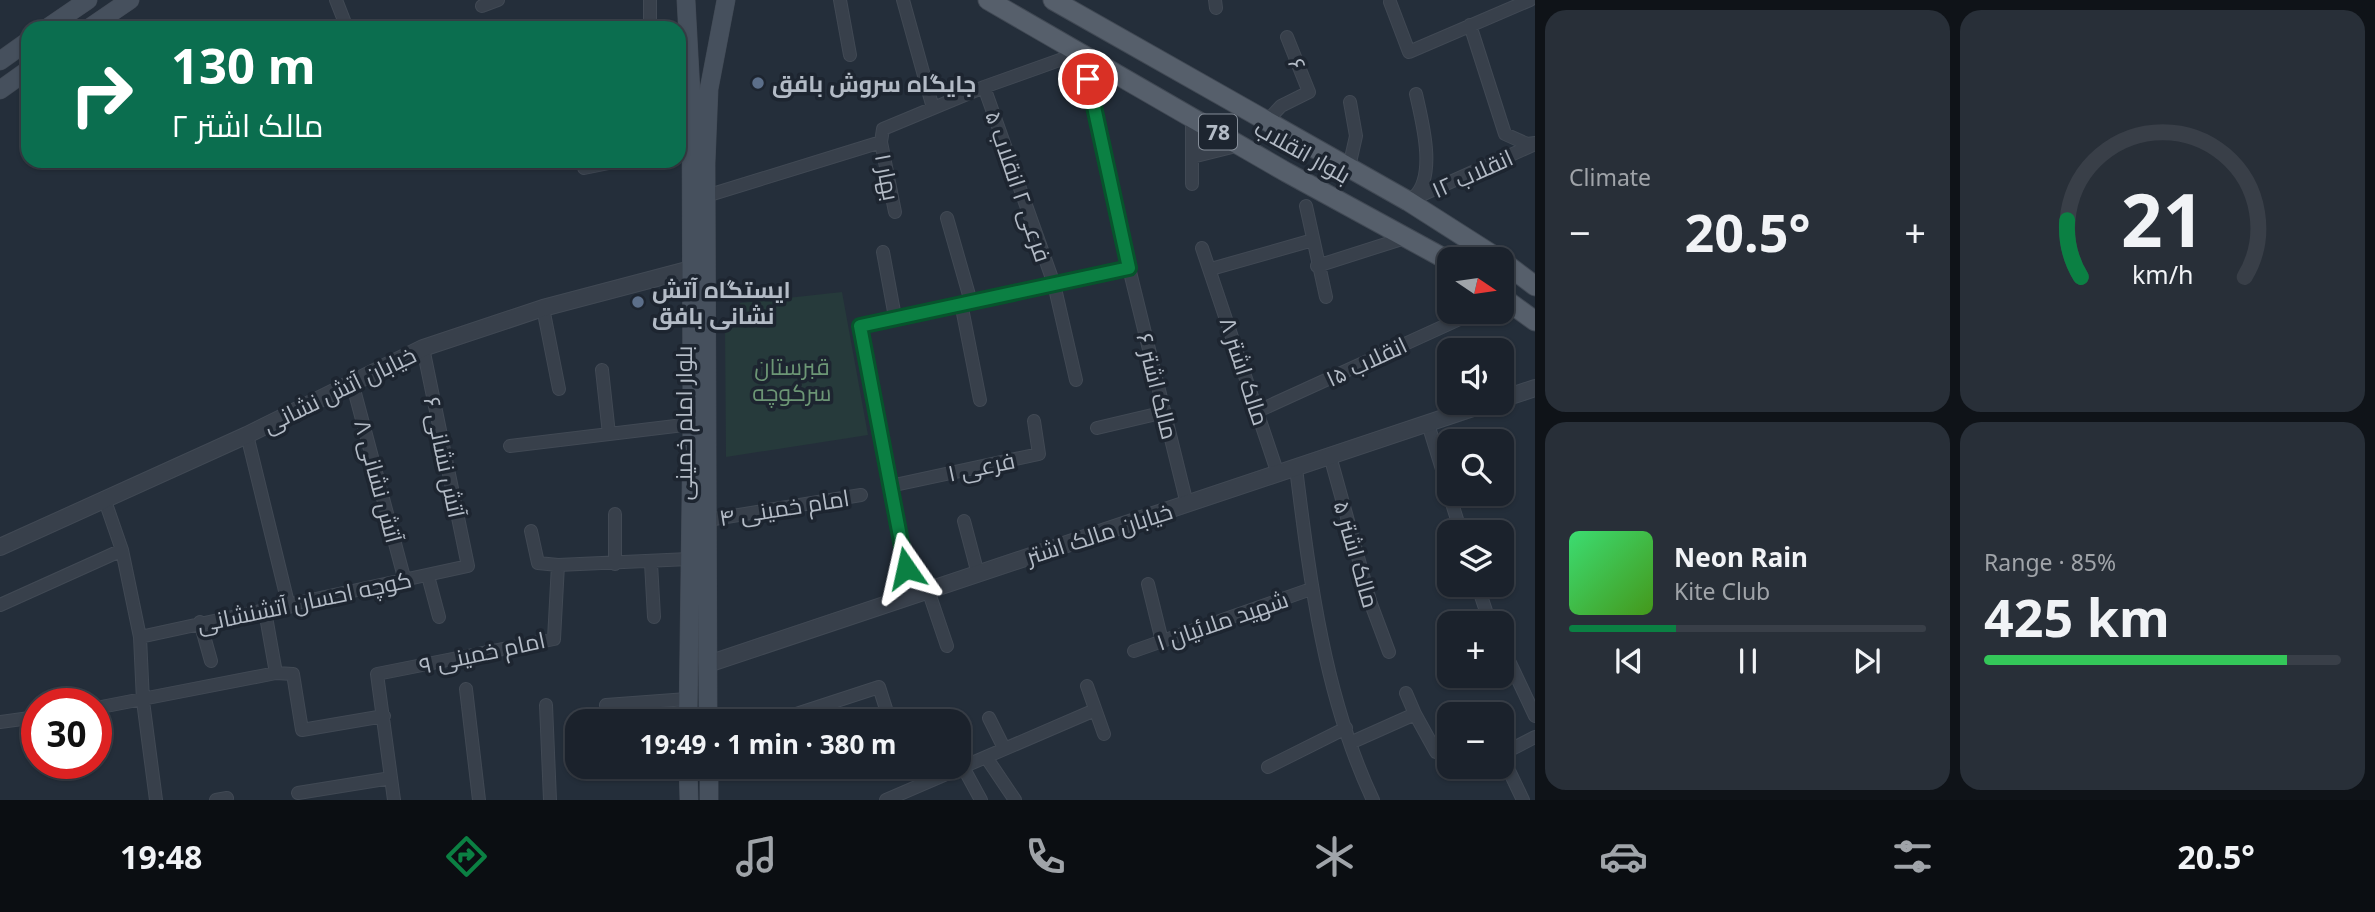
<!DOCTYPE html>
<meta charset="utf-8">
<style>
body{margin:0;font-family:"Noto Sans",Cairo,sans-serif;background:#282f38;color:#f1f3f6;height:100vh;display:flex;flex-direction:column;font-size:26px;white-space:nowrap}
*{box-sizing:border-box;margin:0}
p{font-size:23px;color:#a0a4a9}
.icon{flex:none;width:38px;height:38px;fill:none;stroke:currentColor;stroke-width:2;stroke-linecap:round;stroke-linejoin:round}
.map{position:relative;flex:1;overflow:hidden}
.drawer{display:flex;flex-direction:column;gap:10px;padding:10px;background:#0f1318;width:840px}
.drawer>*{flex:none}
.banner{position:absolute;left:21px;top:21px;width:665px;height:147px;border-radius:21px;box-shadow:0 2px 5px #0004,0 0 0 2px #393f48;background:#0b6e4f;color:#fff;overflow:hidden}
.needle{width:46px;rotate:103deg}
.fabs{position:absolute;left:1437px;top:247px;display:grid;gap:14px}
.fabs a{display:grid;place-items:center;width:77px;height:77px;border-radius:14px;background:#1b222c;box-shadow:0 2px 5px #0004,0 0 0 2px #393f48;font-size:35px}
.speed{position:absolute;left:21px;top:688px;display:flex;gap:14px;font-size:35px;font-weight:700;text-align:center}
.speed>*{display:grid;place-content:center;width:91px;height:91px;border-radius:50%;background:#1b222c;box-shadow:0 2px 5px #0004,0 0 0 2px #393f48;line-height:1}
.speed .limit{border:10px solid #d22;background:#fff;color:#111}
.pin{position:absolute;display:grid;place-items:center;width:60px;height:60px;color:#fff;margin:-30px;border:4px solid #fff;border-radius:50%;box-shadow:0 2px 7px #0007}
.me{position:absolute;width:77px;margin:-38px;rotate:349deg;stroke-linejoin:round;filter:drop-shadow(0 0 5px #0008)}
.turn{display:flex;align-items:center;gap:24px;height:147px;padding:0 35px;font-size:32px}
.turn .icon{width:91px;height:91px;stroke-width:2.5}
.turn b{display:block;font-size:49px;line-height:60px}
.big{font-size:52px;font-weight:700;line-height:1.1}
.drawer .card{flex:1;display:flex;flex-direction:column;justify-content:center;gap:10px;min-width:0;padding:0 24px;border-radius:21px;background:#282f38}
.drawer .dial{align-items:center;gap:0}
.dial svg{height:182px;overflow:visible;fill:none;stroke:#393f48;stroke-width:7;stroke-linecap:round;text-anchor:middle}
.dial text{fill:#f1f3f6;stroke:none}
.song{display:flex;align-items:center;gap:21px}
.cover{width:84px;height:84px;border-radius:10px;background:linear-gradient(135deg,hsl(140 70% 55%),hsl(100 70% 35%))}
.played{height:7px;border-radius:4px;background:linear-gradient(90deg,#0b8043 30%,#393f48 30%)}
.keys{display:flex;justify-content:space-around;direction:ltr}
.heat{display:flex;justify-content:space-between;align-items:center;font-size:38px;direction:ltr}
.charge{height:10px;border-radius:5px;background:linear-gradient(90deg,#34c759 85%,#393f48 0)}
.drawer .tiles{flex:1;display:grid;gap:10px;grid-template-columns:repeat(2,1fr)}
.trip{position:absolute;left:565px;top:709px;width:406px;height:70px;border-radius:21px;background:#1b222c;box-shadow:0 2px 5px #0004,0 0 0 2px #393f48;font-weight:700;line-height:70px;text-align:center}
.menu{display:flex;height:112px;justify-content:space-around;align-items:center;background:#0b0e12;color:#a0a4a9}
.menu .icon{width:49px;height:49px}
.menu .current{color:#0b8043}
.menu b{font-size:32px;color:#f1f3f6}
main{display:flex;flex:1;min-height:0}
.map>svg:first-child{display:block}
.green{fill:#263a3b}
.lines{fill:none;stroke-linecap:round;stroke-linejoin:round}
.minor-casing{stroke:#414954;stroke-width:14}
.tertiary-casing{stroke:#414954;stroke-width:18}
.secondary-casing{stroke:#414954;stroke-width:19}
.primary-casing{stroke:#414954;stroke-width:21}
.minor{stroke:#38404b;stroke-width:12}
.tertiary{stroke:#38404b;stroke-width:16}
.secondary{stroke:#46505d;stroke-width:18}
.primary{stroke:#565f6b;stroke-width:19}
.route-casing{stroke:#07532c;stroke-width:18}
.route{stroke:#0b8043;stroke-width:12}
.service-dot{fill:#5c6f8a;stroke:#1d2530;stroke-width:2.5}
.labels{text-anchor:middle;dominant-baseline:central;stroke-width:7;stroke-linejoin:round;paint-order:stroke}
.shield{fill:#1d2530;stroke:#868e99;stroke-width:2}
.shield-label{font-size:21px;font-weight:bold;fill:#b3bbc6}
.street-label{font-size:23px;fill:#b3bbc6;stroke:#1d2530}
.poi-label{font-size:23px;font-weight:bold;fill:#b3bbc6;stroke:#1d2530;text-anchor:start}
.park-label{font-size:23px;fill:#6c9675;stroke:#1d2530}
</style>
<main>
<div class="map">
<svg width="1535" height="800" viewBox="0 0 1535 800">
<rect width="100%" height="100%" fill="#242e3a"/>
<path class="green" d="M842,292L868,435L726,457L725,326L741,323L740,303Z"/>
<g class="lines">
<defs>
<path id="minor" d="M336,0L347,28
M650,0V28
M840,0L850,55
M903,0L933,108
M1215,0L1216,8
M1390,2L1409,52L1530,0
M482,6L498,0
M1470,25L1505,134L1527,144L1535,143
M984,87L1054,284L1076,380
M1267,121L1281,106L1309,92L1287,37
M881,142L895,212
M1192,157L1240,145
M1349,167L1356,136L1350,102
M584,168L619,161
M1192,184V117
M706,196L881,142L883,129L984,87L1082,52L1129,268L1187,504
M1414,197C1437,176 1422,121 1416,94
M1408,201L1533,145
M1306,206L1326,297
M947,218L971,302
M1202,248L1278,474
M883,252L895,317
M1317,266L1408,237
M1211,269L1313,240
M961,303L980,400
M543,308L559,389
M602,370L609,434
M352,382L405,581
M1258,411L1475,312
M1428,424L1449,492
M1097,428L1165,412
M247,435L289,607
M510,446L692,424
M1330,456L1371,604L1389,652
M1296,468C1310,580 1324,696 1373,800
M890,486L1039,454L1034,421
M1449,494L1461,532
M104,498L122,550L140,637L143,701L156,800
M615,514V564
M708,520L861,495
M964,521L978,574
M531,531L538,563L558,565
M651,563L654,617
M428,576L439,617
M1148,584L1162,641
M1477,584L1490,623
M928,590L947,646
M912,596L860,326L1129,268
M0,605L122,550
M265,611L276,673
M200,622L211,661
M140,637L468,566L423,348
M1502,646L1535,716
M1134,651L1311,589
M1087,686L1104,734
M466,689L479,800
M546,705L550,800
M96,708L276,673L293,674L302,730L384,716
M1415,714L1436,752
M989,718L1004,748
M608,721L606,705L687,699
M775,721L879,687L887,712
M0,722L37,717
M1350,743L1415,714L1406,693
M1502,754L1535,737
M1502,756L1523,800
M986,757L1015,800
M963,767L981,800
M1268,767L1346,728
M641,770L661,766
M298,793L391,778
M216,800L227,798
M394,800L377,674L554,639L558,565L689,559
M886,800L1095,710"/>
<path id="tertiary" d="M1502,399L1535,388
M0,547L247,435L423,348L543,308L691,269
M708,664L1491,402"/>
<path id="secondary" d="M686,0L691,92L692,424L688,721
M47,28L88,0
M89,28L130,0
M0,61L28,41
M0,90L28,70
M708,721L706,163L709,89L726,0
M688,766L689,800
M709,766V800"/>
<path id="primary" d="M988,0L1286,172L1449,261
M1053,0L1408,201L1499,259
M1502,261L1535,286
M1502,297L1535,321"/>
</defs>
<use href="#minor" class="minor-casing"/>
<use href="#tertiary" class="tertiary-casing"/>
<use href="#secondary" class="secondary-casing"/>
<use href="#primary" class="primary-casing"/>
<use href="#minor" class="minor"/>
<use href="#tertiary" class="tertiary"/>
<use href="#secondary" class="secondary"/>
<use href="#primary" class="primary"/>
</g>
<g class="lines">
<defs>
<path id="route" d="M906,568L860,326L1129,268L1088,79"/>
</defs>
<use href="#route" class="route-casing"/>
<use href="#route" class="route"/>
</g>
<g class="service-dot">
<circle cx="758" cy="83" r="7"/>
<circle cx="638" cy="302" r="7"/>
</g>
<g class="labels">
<rect class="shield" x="1199" y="114.5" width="38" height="35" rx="5"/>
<g class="shield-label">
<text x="1218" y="132">78</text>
</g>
<g class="street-label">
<text transform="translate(1298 64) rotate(68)">۶</text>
<text transform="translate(1303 151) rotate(29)">بلوار انقلاب</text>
<text transform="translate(1472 173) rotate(-24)">انقلاب ۱۲</text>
<text transform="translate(888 177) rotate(79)">بهار ۱</text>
<text transform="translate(1019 186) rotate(71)">فرعی ۲ انقلاب ۵</text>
<text transform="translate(1366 361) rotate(-25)">انقلاب ۱۵</text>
<text transform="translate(1245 371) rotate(72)">مالک اشتر ۸</text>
<text transform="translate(1158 386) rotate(76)">مالک اشتر ۶</text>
<text transform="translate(339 389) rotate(-26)">خیابان آتش نشانی</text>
<text transform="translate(683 423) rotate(-90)">بلوار امام خمینی</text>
<text transform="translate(445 457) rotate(78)">آتش نشانی ۶</text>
<text transform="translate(981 466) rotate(-12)">فرعی ۱</text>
<text transform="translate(379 481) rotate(75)">آتش نشانی ۸</text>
<text transform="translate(784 507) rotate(-9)">امام خمینی ۴</text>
<text transform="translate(1099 533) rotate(-18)">خیابان مالک اشتر</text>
<text transform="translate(1357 554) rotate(74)">مالک اشتر ۵</text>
<text transform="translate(304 601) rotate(-12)">کوچه احسان آتشنشانی</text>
<text transform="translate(1222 620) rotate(-19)">شهید ملائیان ۱</text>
<text transform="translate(482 652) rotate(-12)">امام خمینی ۹</text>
</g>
<g class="poi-label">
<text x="772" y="83">جایگاه سروش بافق</text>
<text x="652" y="289">ایستگاه آتش<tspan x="652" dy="26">نشانی بافق</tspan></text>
</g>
<g class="park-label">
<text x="792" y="366">قبرستان<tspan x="792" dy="26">سرکوچه</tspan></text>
</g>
</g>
</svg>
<div class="fabs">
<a><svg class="needle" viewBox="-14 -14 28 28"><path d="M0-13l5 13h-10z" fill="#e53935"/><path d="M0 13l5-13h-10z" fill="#a0a4a9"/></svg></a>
<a><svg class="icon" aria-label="sound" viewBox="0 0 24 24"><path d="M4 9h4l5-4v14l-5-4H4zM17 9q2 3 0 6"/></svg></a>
<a><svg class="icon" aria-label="search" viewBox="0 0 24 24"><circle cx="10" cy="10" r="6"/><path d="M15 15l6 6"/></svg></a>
<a><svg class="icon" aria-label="layers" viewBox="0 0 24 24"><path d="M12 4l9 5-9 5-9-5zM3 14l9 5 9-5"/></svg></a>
<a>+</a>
<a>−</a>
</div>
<div class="speed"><div class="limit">30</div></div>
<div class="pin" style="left:1088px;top:79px;background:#d93025"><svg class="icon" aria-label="arrive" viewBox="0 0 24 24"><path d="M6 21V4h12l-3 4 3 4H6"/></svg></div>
<svg class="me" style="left:906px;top:568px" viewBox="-20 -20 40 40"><path d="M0-17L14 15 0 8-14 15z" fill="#0b8043" stroke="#fff" stroke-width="4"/></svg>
<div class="trip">19:49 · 1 min · 380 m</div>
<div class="banner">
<div class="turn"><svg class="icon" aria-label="right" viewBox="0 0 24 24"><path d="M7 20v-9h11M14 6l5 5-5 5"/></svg><div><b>130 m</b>مالک اشتر ۲</div></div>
</div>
</div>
<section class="drawer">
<div class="tiles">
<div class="card"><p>Climate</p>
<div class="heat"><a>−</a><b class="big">20.5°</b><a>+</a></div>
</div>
<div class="card dial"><svg viewBox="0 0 100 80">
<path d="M14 69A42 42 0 1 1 86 69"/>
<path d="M14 69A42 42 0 0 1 8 44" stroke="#0b8043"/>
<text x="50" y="56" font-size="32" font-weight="700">21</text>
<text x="50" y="72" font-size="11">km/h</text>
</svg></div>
<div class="card">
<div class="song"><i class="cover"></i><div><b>Neon Rain</b><p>Kite Club</p></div></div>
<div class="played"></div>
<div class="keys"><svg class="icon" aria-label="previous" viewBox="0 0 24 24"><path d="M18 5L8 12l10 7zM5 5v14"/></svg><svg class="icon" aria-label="pause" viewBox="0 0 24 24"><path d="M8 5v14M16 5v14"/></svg><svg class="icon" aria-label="next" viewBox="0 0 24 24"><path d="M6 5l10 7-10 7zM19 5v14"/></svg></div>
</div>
<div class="card"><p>Range · 85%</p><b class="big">425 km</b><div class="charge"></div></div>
</div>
</section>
</main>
<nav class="menu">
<b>19:48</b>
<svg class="icon current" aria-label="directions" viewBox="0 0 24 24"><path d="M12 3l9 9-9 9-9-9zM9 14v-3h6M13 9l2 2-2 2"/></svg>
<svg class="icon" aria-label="music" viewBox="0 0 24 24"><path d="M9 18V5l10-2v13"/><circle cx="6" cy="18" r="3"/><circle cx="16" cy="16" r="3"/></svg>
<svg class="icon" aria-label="phone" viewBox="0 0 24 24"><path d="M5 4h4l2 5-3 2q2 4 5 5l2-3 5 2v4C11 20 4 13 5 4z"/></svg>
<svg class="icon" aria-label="climate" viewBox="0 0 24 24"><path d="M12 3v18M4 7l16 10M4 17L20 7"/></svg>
<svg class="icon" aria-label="car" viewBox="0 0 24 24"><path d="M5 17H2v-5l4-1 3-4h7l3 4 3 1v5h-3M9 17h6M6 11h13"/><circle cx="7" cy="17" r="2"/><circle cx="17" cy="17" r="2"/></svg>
<svg class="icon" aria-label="filters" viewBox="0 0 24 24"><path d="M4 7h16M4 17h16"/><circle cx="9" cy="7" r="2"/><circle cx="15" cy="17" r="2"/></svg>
<b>20.5°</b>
</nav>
